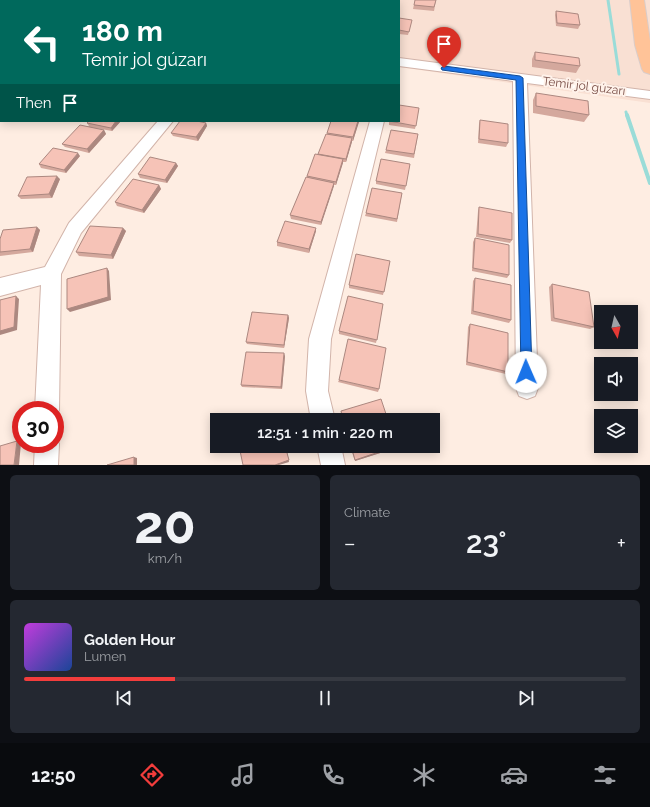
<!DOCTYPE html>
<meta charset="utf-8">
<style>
body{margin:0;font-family:Raleway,sans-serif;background:#242831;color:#f1f3f6;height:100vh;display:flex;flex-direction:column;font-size:15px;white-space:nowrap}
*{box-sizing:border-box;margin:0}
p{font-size:13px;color:#9ea1a6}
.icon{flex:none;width:22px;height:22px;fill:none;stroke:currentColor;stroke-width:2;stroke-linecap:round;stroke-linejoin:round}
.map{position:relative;height:465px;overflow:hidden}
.sheet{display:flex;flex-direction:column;gap:10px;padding:10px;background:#0d0f14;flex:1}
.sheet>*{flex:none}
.guide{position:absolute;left:0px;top:0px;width:400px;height:122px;box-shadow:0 2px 10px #0003;background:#00695c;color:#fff;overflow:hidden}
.needle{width:26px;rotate:172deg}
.controls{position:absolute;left:594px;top:305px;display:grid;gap:8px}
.controls a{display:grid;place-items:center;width:44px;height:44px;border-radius:0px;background:#171b24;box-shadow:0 2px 10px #0003;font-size:20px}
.speed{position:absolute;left:12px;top:401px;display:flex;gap:8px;font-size:20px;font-weight:700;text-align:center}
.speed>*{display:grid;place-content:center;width:52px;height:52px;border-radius:50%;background:#171b24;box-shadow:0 2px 10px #0003;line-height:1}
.speed .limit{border:6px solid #d22;background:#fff;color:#111}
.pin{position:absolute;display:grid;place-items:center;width:34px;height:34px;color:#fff;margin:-41px -17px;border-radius:50% 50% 50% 0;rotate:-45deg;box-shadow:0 0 4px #0007}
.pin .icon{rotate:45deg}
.me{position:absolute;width:44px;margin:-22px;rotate:359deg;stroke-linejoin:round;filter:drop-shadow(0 0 3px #0008)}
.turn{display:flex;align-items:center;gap:14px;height:84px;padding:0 16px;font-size:18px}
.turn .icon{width:52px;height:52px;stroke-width:2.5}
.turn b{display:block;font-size:28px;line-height:34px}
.then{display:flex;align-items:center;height:38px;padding:0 16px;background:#0003;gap:8px;font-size:15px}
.big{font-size:30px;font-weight:600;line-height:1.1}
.sheet .widget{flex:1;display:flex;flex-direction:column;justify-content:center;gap:6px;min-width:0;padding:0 14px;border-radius:6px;background:#242831}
.sheet .dial{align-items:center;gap:0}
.dial b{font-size:52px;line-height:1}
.song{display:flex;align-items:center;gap:12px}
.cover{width:48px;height:48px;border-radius:6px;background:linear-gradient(135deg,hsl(290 70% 55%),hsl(220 70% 35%))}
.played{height:4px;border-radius:2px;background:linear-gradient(90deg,#f33d3c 25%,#363941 25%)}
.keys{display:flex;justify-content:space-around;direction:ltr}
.heat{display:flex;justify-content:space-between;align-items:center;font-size:22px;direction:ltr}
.sheet .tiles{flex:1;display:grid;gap:10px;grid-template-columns:1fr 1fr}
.widget:last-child{grid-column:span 2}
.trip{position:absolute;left:210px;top:413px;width:230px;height:40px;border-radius:0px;background:#171b24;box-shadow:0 2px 10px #0003;font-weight:600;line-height:40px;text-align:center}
.tabs{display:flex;height:64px;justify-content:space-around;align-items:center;background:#090b0e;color:#9ea1a6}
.tabs .icon{width:28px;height:28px}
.tabs .current{color:#f33d3c}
.tabs b{font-size:18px;color:#f1f3f6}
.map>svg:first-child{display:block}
.residential{fill:#f9e0d3}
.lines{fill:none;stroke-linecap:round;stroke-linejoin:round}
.stream-far1{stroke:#9adcd8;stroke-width:3}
.stream{stroke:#9adcd8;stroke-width:4}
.minor-casing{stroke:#d2b4aa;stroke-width:2}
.major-casing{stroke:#d9cdcb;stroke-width:2}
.minor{fill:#fff;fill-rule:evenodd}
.major{fill:#ffc398;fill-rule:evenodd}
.wall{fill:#d4a89d}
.shaded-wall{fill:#ac8880}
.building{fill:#f6c3b7;stroke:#ac8880}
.route{fill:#1a73e8;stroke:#114b97}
.labels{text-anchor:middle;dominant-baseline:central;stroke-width:4;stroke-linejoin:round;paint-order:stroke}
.far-street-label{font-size:12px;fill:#784d46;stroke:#fff2ea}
</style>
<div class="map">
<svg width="650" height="465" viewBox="0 0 650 465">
<rect width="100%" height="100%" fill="#feede2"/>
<path class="residential" d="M0,0H650V103L399,67V1H1V10Z"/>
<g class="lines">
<path class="stream-far1" d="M608,0L619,74
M626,112L627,116"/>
<path class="stream" d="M627,115L650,183"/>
<defs>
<path id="minor" d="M0,1H1V8H0Z
M399,58L650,91V99L527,83L538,388L535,396L527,399L519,396L516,388L513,81L399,66Z
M158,121H173L81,233L61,274L59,410L55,418V410H35L41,285L0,296V278L45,267L69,223Z
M370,121H384L331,339L328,391L335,420H311L306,391L309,339Z
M55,435L59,444L58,465H34L35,444H55Z
M317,446H341L345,465H321Z"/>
<path id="major" d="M630,0H644L650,41V74L644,72L642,69L635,45Z"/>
</defs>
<use href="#minor" class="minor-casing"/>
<use href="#major" class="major-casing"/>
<use href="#minor" class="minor"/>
<use href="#major" class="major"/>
</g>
<path class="wall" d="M149,0H196L195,1H149Z
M345,0H364L363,1H353Z
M415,0H436L434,11L413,9Z
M556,11L580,25L578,29L556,26L555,15Z
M399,18L411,23L408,35L399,34Z
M535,52L580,66L576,73L532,67V59Z
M536,93L589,115L584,122L533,113V100Z
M419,108L415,129L389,125V121Z
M480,120L508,143L506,147L478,143L479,124Z
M89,121H121L112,131L95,128L104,130L106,134L89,153L65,147L62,144L89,126L87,123Z
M331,121H359L353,141H352L346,162H343L336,185H334L321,225L291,219L290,215L307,176L318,155L327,134Z
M206,123L207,126L198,141L173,136L171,133Z
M418,134L414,158L385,153L386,150Z
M80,156L66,173L41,168L39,164Z
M176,163L178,166L167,183L140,178L138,174Z
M410,164L405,190L376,184V181Z
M60,179L52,198L21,199L18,196Z
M159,185L161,189L144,213L117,206L115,202Z
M402,193L397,222L365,216L366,213Z
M479,207L512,240L510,243L476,237L478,211Z
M37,227L40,230L33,252L0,256V239Z
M123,228L126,231L113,259L79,256L76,252Z
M316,228V231L309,253L277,246V242Z
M475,238L509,275L507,278L472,271L473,242Z
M390,261L383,295L349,288V285Z
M475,278L511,320L509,323L471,314L473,281Z
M552,284L594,327L590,329L551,321L549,287Z
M383,304L376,343L339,334V331Z
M288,315L289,318L284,348L247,344L246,342Z
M470,324L508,372L506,374L466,365L468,327Z
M285,356L282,389L242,387L241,385Z
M339,380L379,389L378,392L338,382Z
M350,446H397L396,448L355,461Z"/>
<path class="shaded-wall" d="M116,121H121L112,131L111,128Z
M358,121H359V122L353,141V137Z
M206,123L207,126L198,141L196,137Z
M104,130L106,134L89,153L87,149Z
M352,138V142L346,162V159Z
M78,153L80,156L66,173L64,170Z
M343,159V163L336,185V182Z
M176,163L178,166L167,183L165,180Z
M57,176L60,179L52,198L49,194Z
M334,183V186L321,225V222Z
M159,185L161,189L144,213L142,210Z
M37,227L40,230L33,252L30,249Z
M123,228L126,231L113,259L111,255Z
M316,228V231L309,253V249Z
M107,268L109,271L111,300L70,312L67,309Z
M16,296L19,299L17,330L0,335V331Z
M288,315L289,318L284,348V345Z
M284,353L285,356L282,389L281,387Z
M17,441L21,443L19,465H14Z
M286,446L289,462L279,465H275Z
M397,446L396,448L355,461V460Z
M134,457L137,458V465H134Z"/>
<path class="building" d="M158,0H168L167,1Z
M172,0H192L191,1H171Z
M415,0H436L434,7L414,5Z
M556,11L578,14L580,25L557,23Z
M399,18L412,20L409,32L399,30Z
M535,52L579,58L580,66L535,60Z
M536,93L588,101L589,115L536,106Z
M399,105L419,108L416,126L389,121H399Z
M480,120L508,124V143L479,139Z
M89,121H116L111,128L87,123Z
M180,121H197L206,123L196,137L171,133Z
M331,121H358L353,137L327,133Z
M80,125L104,130L87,149L62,144Z
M391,130L418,134L414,154L386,150Z
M326,134L352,138L346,159L318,154Z
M53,148L78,153L64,170L39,164Z
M315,154L343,159L336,182L307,176Z
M150,157L176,163L165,180L138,174Z
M381,159L410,164L406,186L376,181Z
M57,176L49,194L18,196L27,177Z
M306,177L334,183L321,222L290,215Z
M133,179L159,185L142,210L115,202Z
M372,188L402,193L397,219L366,213Z
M479,207L512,213V240L478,234Z
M285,221L316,228L309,249L277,242Z
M90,226L123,228L111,255L76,252Z
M37,227L30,249L0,252V239L3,230Z
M475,238L509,245V275L473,268Z
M356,254L390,261L384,292L349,285Z
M107,268L108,297L67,309V279Z
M475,278L511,285V320L473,311Z
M552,284L589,292L594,327L554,318Z
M16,296L14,327L0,331V300Z
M348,296L383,304L377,340L339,331Z
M252,312L288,315L284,345L246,342Z
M470,324L508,333V372L467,362Z
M348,339L386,348L379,389L339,380Z
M246,352L284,353L281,387L241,385Z
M381,399L388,420H343L341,411Z
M17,441L14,465H0V446Z
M239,446H285L289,460L275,465H243Z
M351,446H397L355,460Z
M134,457V465H107Z"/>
<path class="route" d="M444,66L520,76L523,78L532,372L530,376L526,378L522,376L521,372L516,80L442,70L441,68Z"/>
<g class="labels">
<g class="far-street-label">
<text transform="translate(584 86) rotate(7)">Temir jol gúzarı</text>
</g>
</g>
</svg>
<div class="controls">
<a><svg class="needle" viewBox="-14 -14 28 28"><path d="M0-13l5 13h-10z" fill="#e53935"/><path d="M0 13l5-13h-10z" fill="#9ea1a6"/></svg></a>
<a><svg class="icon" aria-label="sound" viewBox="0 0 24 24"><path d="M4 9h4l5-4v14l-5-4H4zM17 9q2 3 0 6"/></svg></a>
<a><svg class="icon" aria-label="layers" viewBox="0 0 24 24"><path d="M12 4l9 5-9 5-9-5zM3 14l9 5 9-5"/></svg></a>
</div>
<div class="speed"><div class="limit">30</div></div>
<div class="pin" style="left:444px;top:68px;background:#d93025"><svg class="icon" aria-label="arrive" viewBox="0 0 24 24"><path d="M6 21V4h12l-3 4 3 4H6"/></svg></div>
<svg class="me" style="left:526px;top:372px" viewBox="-20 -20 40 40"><circle r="19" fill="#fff"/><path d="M0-13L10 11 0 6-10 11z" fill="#1a73e8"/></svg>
<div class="trip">12:51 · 1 min · 220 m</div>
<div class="guide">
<div class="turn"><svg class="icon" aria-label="left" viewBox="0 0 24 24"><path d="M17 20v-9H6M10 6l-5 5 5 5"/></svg><div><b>180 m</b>Temir jol gúzarı</div></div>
<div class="then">Then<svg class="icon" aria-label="arrive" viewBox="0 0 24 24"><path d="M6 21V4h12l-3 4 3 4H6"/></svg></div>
</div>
</div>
<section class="sheet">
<div class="tiles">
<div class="widget dial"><b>20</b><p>km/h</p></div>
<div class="widget"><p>Climate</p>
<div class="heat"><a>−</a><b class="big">23°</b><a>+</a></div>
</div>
<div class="widget">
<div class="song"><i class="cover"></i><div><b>Golden Hour</b><p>Lumen</p></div></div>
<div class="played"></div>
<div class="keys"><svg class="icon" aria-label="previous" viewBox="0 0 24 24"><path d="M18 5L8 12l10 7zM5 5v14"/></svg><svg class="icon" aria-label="pause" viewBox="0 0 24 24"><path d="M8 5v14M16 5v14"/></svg><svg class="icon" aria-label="next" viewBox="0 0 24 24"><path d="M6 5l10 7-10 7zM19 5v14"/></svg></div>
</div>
</div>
</section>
<nav class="tabs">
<b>12:50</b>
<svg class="icon current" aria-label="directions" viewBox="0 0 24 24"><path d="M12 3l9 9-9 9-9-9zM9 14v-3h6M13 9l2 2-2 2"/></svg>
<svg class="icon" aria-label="music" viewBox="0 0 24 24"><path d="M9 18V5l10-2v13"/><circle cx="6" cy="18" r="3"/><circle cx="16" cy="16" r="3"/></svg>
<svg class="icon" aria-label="phone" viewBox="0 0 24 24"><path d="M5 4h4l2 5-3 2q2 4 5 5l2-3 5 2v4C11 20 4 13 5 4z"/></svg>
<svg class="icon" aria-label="climate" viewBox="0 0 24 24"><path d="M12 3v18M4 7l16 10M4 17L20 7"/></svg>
<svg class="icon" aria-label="car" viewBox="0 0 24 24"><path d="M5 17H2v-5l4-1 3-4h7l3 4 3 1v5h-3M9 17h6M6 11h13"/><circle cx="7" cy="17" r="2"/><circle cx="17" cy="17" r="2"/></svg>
<svg class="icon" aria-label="filters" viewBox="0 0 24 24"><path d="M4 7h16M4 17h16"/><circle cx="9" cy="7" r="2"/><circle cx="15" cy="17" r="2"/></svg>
</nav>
